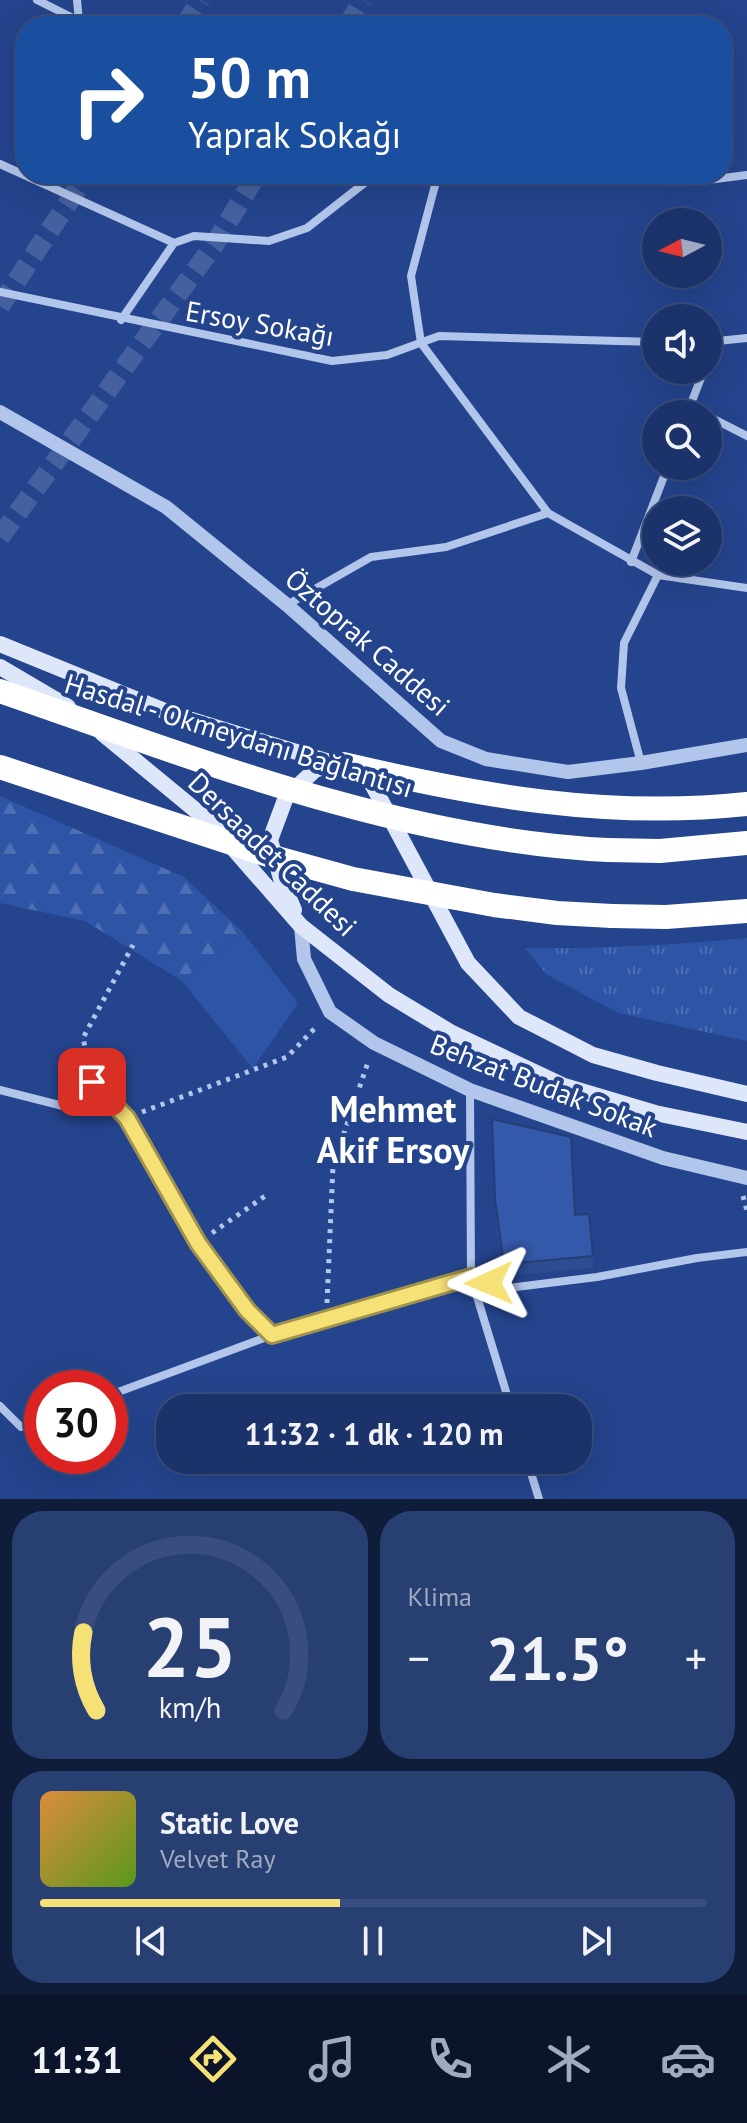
<!DOCTYPE html>
<html lang="tr">
<meta charset="utf-8">
<style>
body{margin:0;font-family:"PT Sans",sans-serif;background:#283f72;color:#f1f3f6;height:100vh;display:flex;flex-direction:column;font-size:30px;white-space:nowrap}
*{box-sizing:border-box;margin:0}
p{font-size:26px;color:#a0aac1}
.icon{flex:none;width:44px;height:44px;fill:none;stroke:currentColor;stroke-width:2;stroke-linecap:round;stroke-linejoin:round}
.map{position:relative;height:1499px;overflow:hidden}
.drawer{display:flex;flex-direction:column;gap:12px;padding:12px;background:#0f1c3a;flex:1}
.drawer>*{flex:none}
.hud{position:absolute;left:16px;top:16px;width:716px;height:168px;border-radius:32px;box-shadow:0 8px 32px #0002,0 0 0 2px #394e7e;background:#1a4fa0;color:#fff;overflow:hidden}
.needle{width:52px;rotate:263deg}
.fabs{position:absolute;left:642px;top:208px;display:grid;gap:16px}
.fabs a{display:grid;place-items:center;width:80px;height:80px;border-radius:50%;background:#1b336a;box-shadow:0 8px 32px #0002,0 0 0 2px #394e7e;font-size:40px}
.speed{position:absolute;left:24px;top:1370px;display:flex;gap:16px;font-size:40px;font-weight:700;text-align:center}
.speed>*{display:grid;place-content:center;width:104px;height:104px;border-radius:50%;background:#1b336a;box-shadow:0 8px 32px #0002,0 0 0 2px #394e7e;line-height:1}
.speed .limit{border:12px solid #d22;background:#fff;color:#111}
.pin{position:absolute;display:grid;place-items:center;width:68px;height:68px;color:#fff;margin:-34px;border-radius:16px;box-shadow:0 4px 12px #0006}
.me{position:absolute;width:88px;margin:-44px;rotate:269deg;stroke-linejoin:round;filter:drop-shadow(0 0 6px #0008)}
.turn{display:flex;align-items:center;gap:28px;height:168px;padding:0 40px;font-size:36px}
.turn .icon{width:104px;height:104px;stroke-width:2.5}
.turn b{display:block;font-size:56px;line-height:68px}
.big{font-size:60px;font-weight:700;line-height:1.1}
.drawer .tile{flex:1;display:flex;flex-direction:column;justify-content:center;gap:12px;min-width:0;padding:0 28px;border-radius:32px;background:#283f72}
.drawer .dial{align-items:center;gap:0}
.dial svg{height:208px;overflow:visible;fill:none;stroke:#394e7e;stroke-width:7;stroke-linecap:round;text-anchor:middle}
.dial text{fill:#f1f3f6;stroke:none}
.song{display:flex;align-items:center;gap:24px}
.cover{width:96px;height:96px;border-radius:12px;background:linear-gradient(135deg,hsl(30 70% 55%),hsl(90 70% 35%))}
.played{height:8px;border-radius:4px;background:linear-gradient(90deg,#f6e176 45%,#394e7e 45%)}
.keys{display:flex;justify-content:space-around;direction:ltr}
.heat{display:flex;justify-content:space-between;align-items:center;font-size:44px;direction:ltr}
.drawer .tiles{flex:1;display:grid;gap:12px;grid-template-columns:1fr 1fr}
.tile:last-child{grid-column:span 2}
.trip{position:absolute;left:156px;top:1394px;width:436px;height:80px;border-radius:32px;background:#1b336a;box-shadow:0 8px 32px #0002,0 0 0 2px #394e7e;font-weight:700;line-height:80px;text-align:center}
.menu{display:flex;height:128px;justify-content:space-around;align-items:center;background:#0b142a;color:#a0aac1}
.menu .icon{width:56px;height:56px}
.menu .on{color:#f6e176}
.menu b{font-size:36px;color:#f1f3f6}
.map>svg:first-child{display:block}
.grass{fill:url(#grass-tufts)}
.forest{fill:url(#forest-firs)}
.park{fill:#2e54a5}
.lines{fill:none;stroke-linecap:round;stroke-linejoin:round}
.primary-tunnel{stroke:#45609e;stroke-width:20;stroke-dasharray:20 10;stroke-linecap:butt}
.path{stroke:#b2c5eb;stroke-width:5;stroke-dasharray:4 6;stroke-linecap:butt}
.minor{stroke:#b2c5eb;stroke-width:8}
.tertiary{stroke:#b2c5eb;stroke-width:14}
.secondary{stroke:#dee6f9;stroke-width:16}
.motorway{stroke:#fff;stroke-width:24}
.motorway-bridge{stroke:#fff;stroke-width:24}
.wall{fill:#2d4d92}
.building{fill:#3459aa;stroke:#243e77;stroke-width:2}
.route-casing{stroke:#a0924d;stroke-width:20}
.route{stroke:#f6e176;stroke-width:14}
.labels{text-anchor:middle;dominant-baseline:central;stroke-width:8;stroke-linejoin:round;paint-order:stroke}
.street-label{font-size:28px;fill:#fff;stroke:#24448d}
.district-label{font-size:36px;font-weight:bold;fill:#fff;stroke:#24448d}
</style>
<div class="map">
<svg width="747" height="1499" viewBox="0 0 747 1499">
<defs>
<pattern id="grass-tufts" width="24" height="20" patternUnits="userSpaceOnUse" patternTransform="scale(2)"><rect width="24" height="20" fill="#2e54a5"/><path d="M3 7l-1-3M5 7V3M7 7l1-3M15 17l-1-3M17 17v-4M19 17l1-3" fill="none" stroke="#4d6eb2"/></pattern>
<pattern id="forest-firs" width="22" height="20" patternUnits="userSpaceOnUse" patternTransform="scale(2)"><rect width="22" height="20" fill="#2e54a5"/><path d="M5 1l3.5 6h-7zM16 11l3.5 6h-7z" fill="#4d6eb2"/></pattern>
</defs>
<rect width="100%" height="100%" fill="#24448d"/>
<path class="grass" d="M747,938V1041L618,1013L546,974L525,948C599,949 673,945 747,938Z"/>
<path class="forest" d="M0,796L184,877L242,931L182,981L85,921L0,903Z"/>
<path class="park" d="M242,931L298,1003L253,1069L182,981Z"/>
<g class="lines">
<path class="primary-tunnel" d="M184,26L201,0
M347,26L363,0
M0,306L87,174
M0,537L214,245L257,174"/>
<path class="path" d="M89,1065L83,1038L133,945
M142,1112L287,1057L317,1026
M743,1196L747,1211
M212,1233L268,1194
M327,1303L333,1166L368,1062"/>
<path class="minor" d="M37,0L79,21L121,26
M77,0L79,21
M0,164L174,243
M438,174L411,276L421,343L548,513L658,575L747,588
M674,174L700,181L747,175
M0,292L332,361L387,355L439,336L656,342
M121,320L174,243L194,236L269,241L307,228L376,174
M708,342L747,338
M708,358L714,341
M687,414L704,370
M708,416L747,436
M631,562L668,466
M287,605L371,557L446,547L548,513
M641,763L621,688L624,643L658,575
M0,1090L67,1107L92,1082L127,1118L198,1243L247,1310L272,1335L471,1277L508,1288L597,1277L697,1258L747,1252
M470,1090L471,1277L511,1408
M110,1395L272,1335
M0,1406L21,1427L42,1420
M527,1460L539,1499"/>
<path class="tertiary" d="M0,412L166,507L287,605L441,741L486,759L568,772L641,763L747,745
M301,926L304,959L330,1012L374,1043L470,1090L663,1158L747,1178"/>
<path class="secondary" d="M0,644L172,714L359,771L372,784L468,963L519,1017L593,1055L657,1073L747,1094
M0,667L68,707
M102,733L211,823L301,926L389,995L452,1033L564,1086L655,1113L747,1132
M294,910L282,882L270,840L286,797L316,769L336,766"/>
<path class="motorway" d="M343,764C480,796 606,819 747,804
M608,850L660,851L747,843
M612,916L666,917L747,911"/>
<path class="motorway-bridge" d="M0,691C194,758 401,840 608,850
M0,767L277,858L353,879L494,905L557,913L612,916"/>
</g>
<path class="wall" d="M492,1131L575,1215L593,1256V1268L504,1276L495,1211Z"/>
<path class="building" d="M492,1119L571,1137L575,1215L589,1214L593,1256L504,1264L495,1199Z"/>
<g class="lines">
<defs>
<path id="route" d="M92,1082L127,1118L198,1243L247,1310L272,1335L471,1277L489,1283"/>
</defs>
<use href="#route" class="route-casing"/>
<use href="#route" class="route"/>
</g>
<g class="labels">
<g class="street-label">
<text transform="translate(260 323) rotate(10)">Ersoy Sokağı</text>
<text transform="translate(368 642) rotate(41)">Öztoprak Caddesi</text>
<text transform="translate(239 735) rotate(17)">Hasdal - Okmeydanı Bağlantısı</text>
<text transform="translate(273 854) rotate(44)">Dersaadet Caddesi</text>
<text transform="translate(544 1085) rotate(21)">Behzat Budak Sokak</text>
</g>
<g class="district-label">
<text x="393" y="1108">Mehmet<tspan x="393" dy="41">Akif Ersoy</tspan></text>
</g>
</g>
</svg>
<div class="fabs">
<a><svg class="needle" viewBox="-14 -14 28 28"><path d="M0-13l5 13h-10z" fill="#e53935"/><path d="M0 13l5-13h-10z" fill="#a0aac1"/></svg></a>
<a><svg class="icon" aria-label="sound" viewBox="0 0 24 24"><path d="M4 9h4l5-4v14l-5-4H4zM17 9q2 3 0 6"/></svg></a>
<a><svg class="icon" aria-label="search" viewBox="0 0 24 24"><circle cx="10" cy="10" r="6"/><path d="M15 15l6 6"/></svg></a>
<a><svg class="icon" aria-label="layers" viewBox="0 0 24 24"><path d="M12 4l9 5-9 5-9-5zM3 14l9 5 9-5"/></svg></a>
</div>
<div class="speed"><div class="limit">30</div></div>
<div class="pin" style="left:92px;top:1082px;background:#d93025"><svg class="icon" aria-label="arrive" viewBox="0 0 24 24"><path d="M6 21V4h12l-3 4 3 4H6"/></svg></div>
<svg class="me" style="left:489px;top:1283px" viewBox="-20 -20 40 40"><path d="M0-17L14 15 0 8-14 15z" fill="#f6e176" stroke="#fff" stroke-width="4"/></svg>
<div class="trip">11:32 · 1 dk · 120 m</div>
<div class="hud">
<div class="turn"><svg class="icon" aria-label="right" viewBox="0 0 24 24"><path d="M7 20v-9h11M14 6l5 5-5 5"/></svg><div><b>50 m</b>Yaprak Sokağı</div></div>
</div>
</div>
<section class="drawer">
<div class="tiles">
<div class="tile dial"><svg viewBox="0 0 100 80">
<path d="M14 69A42 42 0 1 1 86 69"/>
<path d="M14 69A42 42 0 0 1 9 39" stroke="#f6e176"/>
<text x="50" y="56" font-size="32" font-weight="700">25</text>
<text x="50" y="72" font-size="11">km/h</text>
</svg></div>
<div class="tile"><p>Klima</p>
<div class="heat"><a>−</a><b class="big">21.5°</b><a>+</a></div>
</div>
<div class="tile">
<div class="song"><i class="cover"></i><div><b>Static Love</b><p>Velvet Ray</p></div></div>
<div class="played"></div>
<div class="keys"><svg class="icon" aria-label="previous" viewBox="0 0 24 24"><path d="M18 5L8 12l10 7zM5 5v14"/></svg><svg class="icon" aria-label="pause" viewBox="0 0 24 24"><path d="M8 5v14M16 5v14"/></svg><svg class="icon" aria-label="next" viewBox="0 0 24 24"><path d="M6 5l10 7-10 7zM19 5v14"/></svg></div>
</div>
</div>
</section>
<nav class="menu">
<b>11:31</b>
<svg class="icon on" aria-label="directions" viewBox="0 0 24 24"><path d="M12 3l9 9-9 9-9-9zM9 14v-3h6M13 9l2 2-2 2"/></svg>
<svg class="icon" aria-label="music" viewBox="0 0 24 24"><path d="M9 18V5l10-2v13"/><circle cx="6" cy="18" r="3"/><circle cx="16" cy="16" r="3"/></svg>
<svg class="icon" aria-label="phone" viewBox="0 0 24 24"><path d="M5 4h4l2 5-3 2q2 4 5 5l2-3 5 2v4C11 20 4 13 5 4z"/></svg>
<svg class="icon" aria-label="climate" viewBox="0 0 24 24"><path d="M12 3v18M4 7l16 10M4 17L20 7"/></svg>
<svg class="icon" aria-label="car" viewBox="0 0 24 24"><path d="M5 17H2v-5l4-1 3-4h7l3 4 3 1v5h-3M9 17h6M6 11h13"/><circle cx="7" cy="17" r="2"/><circle cx="17" cy="17" r="2"/></svg>
</nav>
